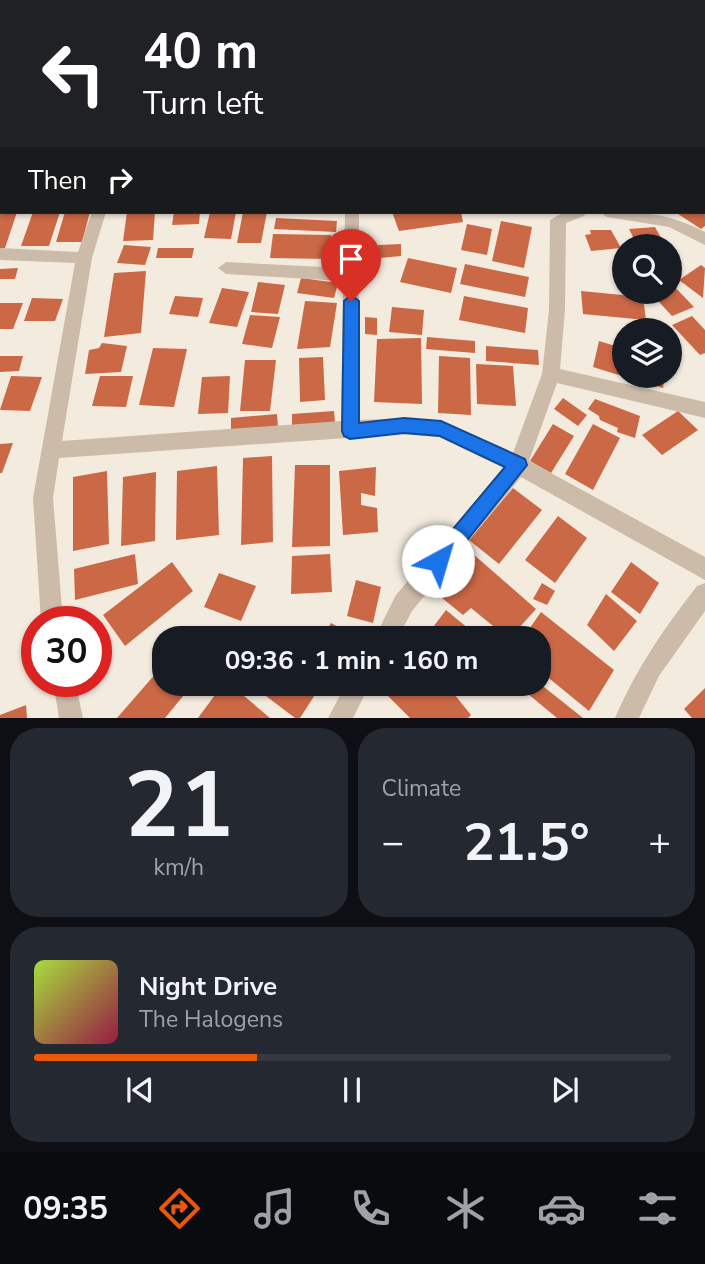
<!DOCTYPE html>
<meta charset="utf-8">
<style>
body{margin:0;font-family:"Nunito Sans",sans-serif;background:#242831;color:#f1f3f6;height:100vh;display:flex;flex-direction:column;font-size:26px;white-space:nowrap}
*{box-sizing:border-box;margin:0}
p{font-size:23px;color:#9ea1a6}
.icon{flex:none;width:38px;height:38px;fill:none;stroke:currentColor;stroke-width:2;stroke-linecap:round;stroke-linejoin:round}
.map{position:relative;height:718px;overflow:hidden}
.side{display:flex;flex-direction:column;gap:10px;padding:10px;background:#0d0f14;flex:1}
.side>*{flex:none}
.guide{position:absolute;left:0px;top:0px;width:705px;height:214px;box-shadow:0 2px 5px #0004;background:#202124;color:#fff;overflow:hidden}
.fabs{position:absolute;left:612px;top:234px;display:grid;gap:14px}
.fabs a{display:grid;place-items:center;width:70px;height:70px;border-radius:50%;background:#171b24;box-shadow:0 2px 5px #0004;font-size:35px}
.speed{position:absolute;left:21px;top:606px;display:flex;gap:14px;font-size:35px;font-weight:700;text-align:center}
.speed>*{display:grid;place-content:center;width:91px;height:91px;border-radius:50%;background:#171b24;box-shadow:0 2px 5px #0004;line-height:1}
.speed .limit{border:10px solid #d22;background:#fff;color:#111}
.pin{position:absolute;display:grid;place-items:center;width:60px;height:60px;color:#fff;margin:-72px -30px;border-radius:50% 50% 50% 0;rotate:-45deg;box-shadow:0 0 7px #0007}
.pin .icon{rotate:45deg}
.me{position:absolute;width:77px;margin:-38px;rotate:39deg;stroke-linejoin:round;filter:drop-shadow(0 0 5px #0008)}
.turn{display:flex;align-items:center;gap:24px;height:147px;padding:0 28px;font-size:32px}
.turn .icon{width:91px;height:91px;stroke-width:2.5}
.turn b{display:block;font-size:49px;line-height:60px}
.then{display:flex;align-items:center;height:66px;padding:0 28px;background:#0003;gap:14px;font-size:26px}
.big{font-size:52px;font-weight:700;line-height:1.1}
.side .tile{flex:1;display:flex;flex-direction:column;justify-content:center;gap:10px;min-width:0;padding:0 24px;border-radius:28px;background:#242831}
.side .dial{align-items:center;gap:0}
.dial b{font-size:91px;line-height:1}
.song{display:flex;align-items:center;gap:21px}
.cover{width:84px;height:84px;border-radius:10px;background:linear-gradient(135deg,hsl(80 70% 55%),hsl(340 70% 35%))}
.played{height:7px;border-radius:4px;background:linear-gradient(90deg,#ea580c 35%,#363941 35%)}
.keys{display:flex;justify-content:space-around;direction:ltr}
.heat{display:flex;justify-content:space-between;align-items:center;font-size:38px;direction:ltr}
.side .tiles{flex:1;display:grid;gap:10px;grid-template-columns:1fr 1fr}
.tile:last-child{grid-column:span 2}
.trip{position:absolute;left:152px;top:626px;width:399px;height:70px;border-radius:28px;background:#171b24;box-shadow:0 2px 5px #0004;font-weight:700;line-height:70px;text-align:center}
.menu{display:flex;height:112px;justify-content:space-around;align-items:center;background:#090b0e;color:#9ea1a6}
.menu .icon{width:49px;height:49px}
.menu .current{color:#ea580c}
.menu b{font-size:32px;color:#f1f3f6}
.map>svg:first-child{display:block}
.building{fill:#cb6846}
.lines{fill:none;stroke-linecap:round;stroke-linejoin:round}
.minor{fill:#cdbbaa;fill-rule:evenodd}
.tertiary{fill:#cdbbaa;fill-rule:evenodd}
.route{fill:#1a73e8;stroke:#114b97;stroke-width:2}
</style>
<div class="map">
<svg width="705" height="718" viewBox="0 0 705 718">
<rect width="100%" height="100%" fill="#f4ebdf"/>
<path class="building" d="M0,212H17L5,248H0Z
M33,212H60L49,246H21Z
M65,212H90L82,242H56Z
M127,212H155L153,240L123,241Z
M174,212H200L199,224L172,225Z
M210,212H236L231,239L204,238Z
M243,212H267L261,243H237Z
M392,212H461L463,222L399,231Z
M675,212H705V226L701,229Z
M276,218L337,221L336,232L274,229Z
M501,221L532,227L524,268L492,261Z
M467,224L492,229L487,255L461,250Z
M655,227L666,247H638L629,229Z
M590,230H611L621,248L591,251L585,235L591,234Z
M273,234L331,235L329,259L270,258Z
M401,244V256L380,258L378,245Z
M124,245L151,247L145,265L117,263Z
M158,248H194L192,258H156Z
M408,258L457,268L451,293L400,282Z
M465,264L529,277L525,297L460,284Z
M701,265L705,268L703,298L679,280Z
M18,268L15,279H0V269Z
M146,271L141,333L104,337L114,273Z
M301,278L338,283L334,298L297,293Z
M258,282L285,285L278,314L251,312Z
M670,282L694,307L672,316L650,292H670Z
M222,288L249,292L237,327L209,323Z
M581,291L643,297L646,320L583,314Z
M175,296L203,298L198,317L169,314Z
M464,296L528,308L525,333L459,320Z
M32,298L63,299L55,321H24Z
M305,301L337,303L330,347L297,349Z
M0,303H23L13,329H0Z
M392,307L424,310L422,335L389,332Z
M250,315L280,317L272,348L242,344Z
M692,316L705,330V353L700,355L672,325Z
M365,317L377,318V335L365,334Z
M427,337L475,341V353L426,349Z
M421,338L422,404L374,402L377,339Z
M599,341L625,349V377L593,367Z
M102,343L127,346L121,372L85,374L89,350L99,348Z
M486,346L538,350L539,365L486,361Z
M153,348L187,349L174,407L139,405Z
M0,356H23L19,371L0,372Z
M439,356L470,358L471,415L438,413Z
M323,357L325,400L300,402L299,358Z
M245,360H276L270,411H240Z
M476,364L513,366L516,406L477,404Z
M11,376L42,377L30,411L0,410Z
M100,376H133L126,407L92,406Z
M230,376L228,413L198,414L202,377Z
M626,376H665L663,388Z
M563,398L587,415L578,426L554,409Z
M595,399L640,416L635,438L617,432L618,428L600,420L599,416L588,409Z
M334,411L335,423L292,426V414Z
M678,411L698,430L662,455L642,435Z
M277,414L278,428L231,431V418Z
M553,424L574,436L551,473L530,461Z
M593,424L620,438L593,490L565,474Z
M13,443L2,473H0V444Z
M272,456L273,542L241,545L243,458Z
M295,465H330V546L292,547Z
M217,466L219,535L176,540L177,471Z
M376,467L375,496L361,493V505L377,508L378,532L343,535L339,471Z
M107,471L109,544L73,551V477Z
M156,472L155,541L121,546L123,477Z
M513,488L542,510L499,564L469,540Z
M558,516L587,538L555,583L525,560Z
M135,554L138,584L75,600L74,569Z
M330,554L332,592L291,594L292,556Z
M473,554L536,609L509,639L471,608L463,615L437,594Z
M172,562L193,591L125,646L103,615Z
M631,562L659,583L640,614L611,592Z
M219,573L256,586L241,621L204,607Z
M356,580L381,587L373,623L347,616Z
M542,583L555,591L547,605L533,599Z
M606,594L637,621L614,651L587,625Z
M446,610L481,639H424Z
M541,612L614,670L589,711L539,670V639H522Z
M331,623L360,639H322Z
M164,664V684H193L165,718H117Z
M539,683L583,718H557L516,684Z
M223,684H230L270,718H198Z
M250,684H322L300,718H295Z
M382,684H446L471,715L468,718H410L379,687Z
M477,684H498L490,696Z
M705,688V718H692L684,709Z
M26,705L27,718H0V715Z"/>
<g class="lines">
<path class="minor" d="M298,0H310L297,2Z
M341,0H367L368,2H343Z
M0,14H2V20H0Z
M704,23L705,24V32L704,31Z
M0,98H2V107H0Z
M92,212H106L92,258L62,441L341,421L343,281L226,274L218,268L226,262L344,268L345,212H359V420L404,418L441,421L513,453L542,374L549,310L550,220L564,212H586L584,216L566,223L565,310L560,369L705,402V418L557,383L529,461L705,557V580L521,477L412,611L397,639H374L396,595L504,468L439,437L404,434L59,458L53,498L63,621H41L33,498L75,263L0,260V248L78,252Z
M600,212C643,212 666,212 705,232V245L669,227L607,217Z
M705,583V611L659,676L639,718H615C636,669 664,628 697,586Z
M53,681H75L83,718H59Z
M346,684H370L353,718H328Z"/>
<path class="tertiary" d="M687,0H699V2H687Z
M704,125H705V134H704Z"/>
</g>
<path class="route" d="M351,295L359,301V423L404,418L441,421L525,459L527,465L445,568L438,571L432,568L429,561L432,554L505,467L440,436L404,433L350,439L344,436L342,431L344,301Z"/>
</svg>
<div class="fabs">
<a><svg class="icon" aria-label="search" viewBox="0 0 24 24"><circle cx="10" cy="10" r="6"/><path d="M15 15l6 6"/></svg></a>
<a><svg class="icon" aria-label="layers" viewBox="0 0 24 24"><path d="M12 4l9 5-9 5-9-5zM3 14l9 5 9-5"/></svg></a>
</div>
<div class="speed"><div class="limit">30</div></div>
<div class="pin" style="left:351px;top:301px;background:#d93025"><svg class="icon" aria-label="arrive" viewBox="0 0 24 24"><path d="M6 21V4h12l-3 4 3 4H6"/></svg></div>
<svg class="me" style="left:438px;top:561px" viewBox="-20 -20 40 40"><circle r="19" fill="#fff"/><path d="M0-13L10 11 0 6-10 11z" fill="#1a73e8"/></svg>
<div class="trip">09:36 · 1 min · 160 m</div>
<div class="guide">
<div class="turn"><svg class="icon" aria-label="left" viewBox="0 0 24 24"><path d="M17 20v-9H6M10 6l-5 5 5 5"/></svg><div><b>40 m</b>Turn left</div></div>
<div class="then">Then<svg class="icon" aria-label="right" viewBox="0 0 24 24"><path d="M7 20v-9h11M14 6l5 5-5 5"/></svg></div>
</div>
</div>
<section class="side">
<div class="tiles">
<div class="tile dial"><b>21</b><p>km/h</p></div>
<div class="tile"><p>Climate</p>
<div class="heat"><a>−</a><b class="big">21.5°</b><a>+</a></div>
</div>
<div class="tile">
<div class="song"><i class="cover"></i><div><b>Night Drive</b><p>The Halogens</p></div></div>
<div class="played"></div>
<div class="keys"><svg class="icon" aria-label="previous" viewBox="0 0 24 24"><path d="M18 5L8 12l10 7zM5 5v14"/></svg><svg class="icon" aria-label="pause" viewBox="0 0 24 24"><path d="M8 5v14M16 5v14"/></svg><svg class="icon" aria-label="next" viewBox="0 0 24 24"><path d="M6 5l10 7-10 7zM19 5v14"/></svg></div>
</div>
</div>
</section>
<nav class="menu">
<b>09:35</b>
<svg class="icon current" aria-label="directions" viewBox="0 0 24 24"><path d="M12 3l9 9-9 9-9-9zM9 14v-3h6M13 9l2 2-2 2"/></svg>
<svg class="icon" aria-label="music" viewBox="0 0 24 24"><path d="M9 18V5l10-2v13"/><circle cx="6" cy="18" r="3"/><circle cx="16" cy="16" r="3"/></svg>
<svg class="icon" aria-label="phone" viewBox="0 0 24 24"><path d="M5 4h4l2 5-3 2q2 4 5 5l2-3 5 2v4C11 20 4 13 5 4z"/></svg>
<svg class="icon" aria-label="climate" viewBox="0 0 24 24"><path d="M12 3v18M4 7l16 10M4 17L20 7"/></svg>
<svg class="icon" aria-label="car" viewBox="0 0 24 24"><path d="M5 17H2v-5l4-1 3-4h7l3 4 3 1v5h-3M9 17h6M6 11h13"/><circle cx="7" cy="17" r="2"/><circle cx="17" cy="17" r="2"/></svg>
<svg class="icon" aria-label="filters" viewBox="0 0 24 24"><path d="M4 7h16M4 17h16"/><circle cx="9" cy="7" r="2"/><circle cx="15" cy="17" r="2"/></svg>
</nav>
